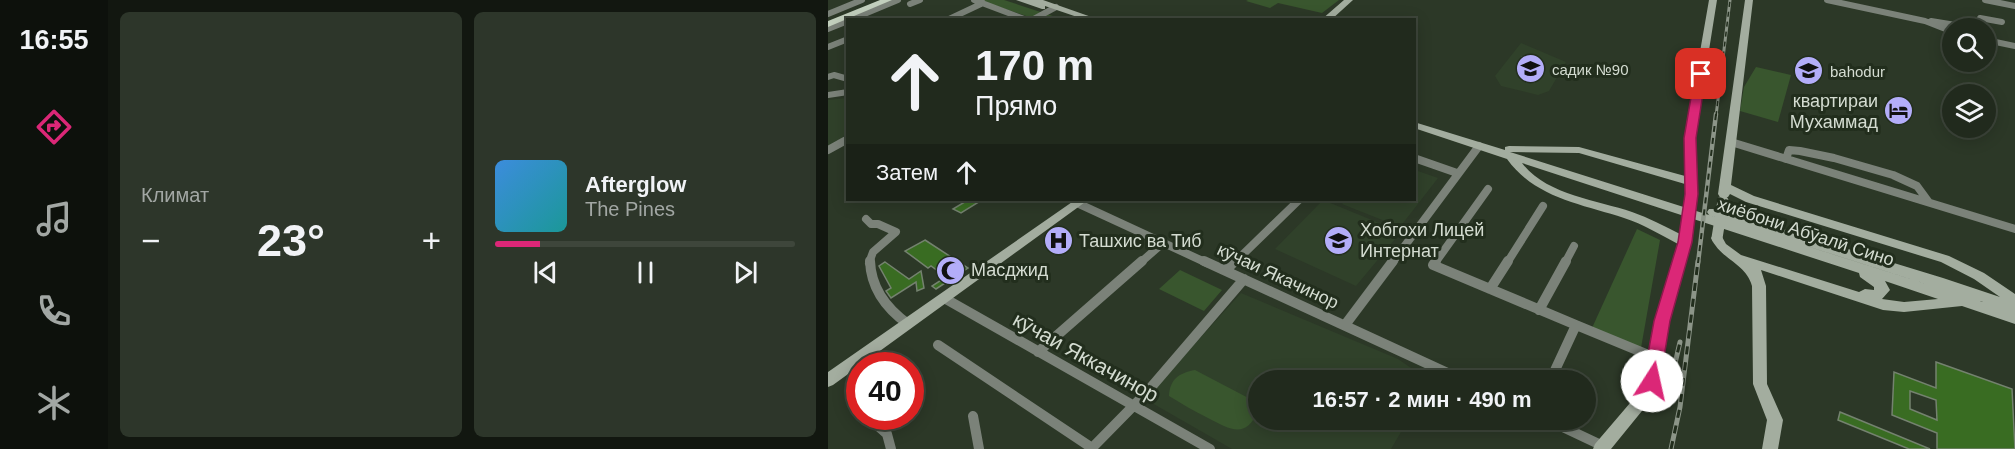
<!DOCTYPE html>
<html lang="ru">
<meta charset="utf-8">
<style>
body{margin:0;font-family:Helvetica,sans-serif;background:#2d362a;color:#f1f3f6;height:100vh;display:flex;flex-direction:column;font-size:22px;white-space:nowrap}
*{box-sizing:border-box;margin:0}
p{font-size:20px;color:#a2a7a4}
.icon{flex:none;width:33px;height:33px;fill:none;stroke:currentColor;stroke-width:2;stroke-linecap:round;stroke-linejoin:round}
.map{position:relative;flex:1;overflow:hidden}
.drawer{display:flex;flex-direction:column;gap:12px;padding:12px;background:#121710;width:720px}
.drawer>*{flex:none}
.top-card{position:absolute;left:18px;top:18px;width:570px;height:183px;border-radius:0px;box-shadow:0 3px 15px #0003,0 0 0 2px #3e463b;background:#212a1d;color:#f1f3f6;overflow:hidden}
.tools{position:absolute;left:1114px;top:18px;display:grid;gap:12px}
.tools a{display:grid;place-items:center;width:54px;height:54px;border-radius:50%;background:#212a1d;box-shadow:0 3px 15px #0003,0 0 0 2px #3e463b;font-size:30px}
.speed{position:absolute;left:18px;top:352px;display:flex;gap:12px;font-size:30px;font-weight:700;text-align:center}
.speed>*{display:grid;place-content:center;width:78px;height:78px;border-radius:50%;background:#212a1d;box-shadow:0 3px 15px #0003,0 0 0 2px #3e463b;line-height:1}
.speed .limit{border:9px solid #d22;background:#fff;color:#111}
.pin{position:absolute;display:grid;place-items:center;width:51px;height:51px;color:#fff;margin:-26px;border-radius:12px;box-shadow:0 3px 9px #0006}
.me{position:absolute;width:66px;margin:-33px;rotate:10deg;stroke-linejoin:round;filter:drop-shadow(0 0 4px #0008)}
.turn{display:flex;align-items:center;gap:21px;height:126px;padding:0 30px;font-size:27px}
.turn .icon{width:78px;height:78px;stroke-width:2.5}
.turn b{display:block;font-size:42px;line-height:51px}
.then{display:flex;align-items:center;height:57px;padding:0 30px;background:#0003;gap:12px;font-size:22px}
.big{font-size:45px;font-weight:600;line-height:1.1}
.drawer .tile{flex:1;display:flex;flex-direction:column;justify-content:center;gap:9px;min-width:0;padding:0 21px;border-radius:9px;background:#2d362a}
.song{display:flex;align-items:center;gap:18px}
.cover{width:72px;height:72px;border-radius:9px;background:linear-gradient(135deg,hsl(210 70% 55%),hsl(180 70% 35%))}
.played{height:6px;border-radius:3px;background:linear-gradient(90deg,#db2777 15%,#3e463b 15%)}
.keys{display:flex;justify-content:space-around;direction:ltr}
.heat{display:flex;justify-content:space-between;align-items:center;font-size:33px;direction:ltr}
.drawer .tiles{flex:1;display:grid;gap:12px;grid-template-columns:repeat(2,1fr)}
.trip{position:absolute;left:420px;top:370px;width:348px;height:60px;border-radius:30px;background:#212a1d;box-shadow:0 3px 15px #0003,0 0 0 2px #3e463b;font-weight:600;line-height:60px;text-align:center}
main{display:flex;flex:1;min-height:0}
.menu{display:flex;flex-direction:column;width:108px;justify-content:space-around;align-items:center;background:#0d110c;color:#a2a7a4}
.menu .icon{width:42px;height:42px}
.menu .selected{color:#db2777}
.menu b{font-size:27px;color:#f1f3f6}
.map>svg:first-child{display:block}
.built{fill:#30412a}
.green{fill:#39562e}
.building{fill:#396c22;stroke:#74826f;stroke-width:1.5;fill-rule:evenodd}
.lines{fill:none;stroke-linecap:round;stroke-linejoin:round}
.street-far2{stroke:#7b8279;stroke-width:6}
.street-far1{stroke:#7b8279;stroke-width:8}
.street{stroke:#7b8279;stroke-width:10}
.secondary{fill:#a3ad9f;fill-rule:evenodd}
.primary{fill:#c2cfbd;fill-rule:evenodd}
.rail-far2-casing{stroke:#8c9588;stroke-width:3}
.rail-far1-casing{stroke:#8c9588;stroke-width:4.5}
.rail-casing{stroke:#8c9588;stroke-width:5}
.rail-far2{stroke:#222e1d;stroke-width:1.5;stroke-dasharray:5;stroke-linecap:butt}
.rail-far1{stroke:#222e1d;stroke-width:2;stroke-dasharray:6;stroke-linecap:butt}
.rail{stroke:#222e1d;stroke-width:3;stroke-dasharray:8;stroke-linecap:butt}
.secondary-bridge{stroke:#a3ad9f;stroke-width:11}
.route{fill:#db2777;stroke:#8e194d;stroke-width:1.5}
.labels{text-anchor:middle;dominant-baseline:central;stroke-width:6;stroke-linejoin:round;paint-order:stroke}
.far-poi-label{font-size:15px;fill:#d4dcd1;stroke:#222e1d;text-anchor:start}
.poi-label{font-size:18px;fill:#d4dcd1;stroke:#222e1d;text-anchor:start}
.street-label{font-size:18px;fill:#d4dcd1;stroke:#222e1d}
.near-street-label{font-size:21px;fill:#d4dcd1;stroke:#222e1d}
</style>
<main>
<nav class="menu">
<b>16:55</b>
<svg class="icon selected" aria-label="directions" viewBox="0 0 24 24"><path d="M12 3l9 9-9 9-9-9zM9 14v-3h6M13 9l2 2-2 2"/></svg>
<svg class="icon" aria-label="music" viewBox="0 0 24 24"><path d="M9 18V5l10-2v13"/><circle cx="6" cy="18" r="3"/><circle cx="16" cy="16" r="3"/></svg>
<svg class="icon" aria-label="phone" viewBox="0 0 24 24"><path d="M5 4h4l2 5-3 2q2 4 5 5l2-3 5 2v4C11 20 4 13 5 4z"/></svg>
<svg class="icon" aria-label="climate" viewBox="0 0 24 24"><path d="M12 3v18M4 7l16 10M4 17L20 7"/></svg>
</nav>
<section class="drawer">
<div class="tiles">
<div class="tile"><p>Климат</p>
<div class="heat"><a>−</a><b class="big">23°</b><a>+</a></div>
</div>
<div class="tile">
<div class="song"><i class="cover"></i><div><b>Afterglow</b><p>The Pines</p></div></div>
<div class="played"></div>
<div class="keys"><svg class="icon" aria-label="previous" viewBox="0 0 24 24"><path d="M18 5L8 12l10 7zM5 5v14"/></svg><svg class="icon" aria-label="pause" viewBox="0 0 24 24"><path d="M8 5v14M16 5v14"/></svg><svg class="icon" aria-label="next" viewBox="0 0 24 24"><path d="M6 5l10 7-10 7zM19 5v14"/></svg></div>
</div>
</div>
</section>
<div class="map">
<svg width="1187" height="449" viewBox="0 0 1187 449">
<rect width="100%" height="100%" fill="#2c3827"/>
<path class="built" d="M693,43L738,62L721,91L710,95L673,86L667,76Z
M19,98V131L11,142L0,148V100Z
M587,170L610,178L572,227L514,204L518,200H586Z
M495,200L573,232L528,286L447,249Z
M413,293L570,359L602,381H430V420H580L563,449H404L317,399Z"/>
<path class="green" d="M151,0H176L234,19H207Z
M420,0H511L494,13L450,3L442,8L418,1Z
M880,56L889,58L884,93H875Z
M928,67L963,75L950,122L912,111L916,87Z
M809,229L832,240L813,348L764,328Z
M352,270L394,290L376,311L331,289Z
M367,370L428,402L430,411C417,440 402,429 380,418C366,411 354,404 341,396C342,379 351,373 367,370Z"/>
<path class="building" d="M140,200H154L133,213L125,209Z
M97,240L140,268L108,289L104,286L118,277L103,266L100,268L77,251Z
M57,262L81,279L93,271L96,288L89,291L88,282L63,298L58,291L63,288L51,266Z
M1108,362L1184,389L1187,449H1109V433L1064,415L1066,372L1108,388ZM1082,391L1108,400L1109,420L1082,409Z
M1012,412L1102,449H1081L1010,420Z"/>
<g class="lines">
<path class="street-far2" d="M146,0L199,20
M999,0L1097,21L1125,32
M1157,0L1187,6
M82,4L92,0
M0,14L34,0
M22,20L70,0
M119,20L155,3
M204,20L228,7
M1103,21L1146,28L1152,18L1174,22
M0,29L20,21
M1158,40L1187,46
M0,47L20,39
M0,77L6,75L20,79
M0,95L20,92"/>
<path class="street-far1" d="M903,142L1187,229
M0,150L20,139
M586,158L629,173
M958,159L961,150L972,151L1006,158L1065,175L1089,186L1100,201
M249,203L379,263
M38,219L43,224H50L68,232L45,252L41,263
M312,263L336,242
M406,263L471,200
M564,263L651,146
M607,263L660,189
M679,263L715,206
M737,263L746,246"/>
<path class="street" d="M42,261C43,288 59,309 80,324
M376,261L637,381
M608,261L605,265L748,325L722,381
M398,270L407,261
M662,289L680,261
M116,298L382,449
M711,310L738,261
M517,325L565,261
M748,325L828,358
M110,345L264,448
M210,352L314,261
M28,409L32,411
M145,416L151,449
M40,417L59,434L63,449
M720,420L775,446
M263,449L319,392L416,279"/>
<path class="secondary" d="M188,0H215L272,20H258L217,6V9H214Z
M516,0H525L503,20H493Z
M881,0H889L867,138L870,182L867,197H859L857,184L751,153L682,152L1155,302L881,215L879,212L881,209H889L1115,278L1172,297L1146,279L1113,262L918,202L902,194L900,197H892L890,194L917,0H925L903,185L926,196L1121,256L1156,273L1187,294V324L1134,306L1076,312L1055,310L933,270L938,286L939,384L955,420L950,449H934L939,420L925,384L924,286C918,263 893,260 883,238L885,235H893L898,244L913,255L1031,292L1037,289L1046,290V287L1032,277L1031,273L694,163C718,195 769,200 804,212C821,218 836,226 852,234L854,228L858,227L864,231L863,242L841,321L830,381L818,406L783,449H765L767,444L808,396L816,380L827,321L850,244C833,235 815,224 796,218C753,204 707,198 679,159L586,128V122L677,150V147L681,146L751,147L857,176V138ZM1057,281L1110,299L1076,302L1054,299L1062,290Z
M247,200H260L5,385L0,387V372Z"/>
<path class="primary" d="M52,0H64L0,27V21Z"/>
<defs>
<path id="rail-far2" d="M888,116L902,0"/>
<path id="rail-far1" d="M870,263L888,114"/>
<path id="rail" d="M846,368L852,342
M843,449L852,407L870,261"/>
</defs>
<use href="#rail-far2" class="rail-far2-casing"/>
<use href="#rail-far1" class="rail-far1-casing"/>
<use href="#rail" class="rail-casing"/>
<use href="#rail-far2" class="rail-far2"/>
<use href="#rail-far1" class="rail-far1"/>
<use href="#rail" class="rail"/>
<path class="secondary-bridge" d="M858,231L863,194
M889,238L895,201"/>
</g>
<path class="route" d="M873,70L878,74L868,138L870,194L864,242L842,321L832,381L830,386L824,389L817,386L815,381L826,321L850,242L857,194L856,138L867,74Z"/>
<defs>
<symbol id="school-disc" viewBox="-11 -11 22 22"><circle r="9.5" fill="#b3adf9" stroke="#222e1d"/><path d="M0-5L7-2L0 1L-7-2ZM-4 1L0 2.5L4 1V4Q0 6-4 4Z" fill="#111"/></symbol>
<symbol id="hotel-disc" viewBox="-11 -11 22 22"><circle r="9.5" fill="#b3adf9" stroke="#222e1d"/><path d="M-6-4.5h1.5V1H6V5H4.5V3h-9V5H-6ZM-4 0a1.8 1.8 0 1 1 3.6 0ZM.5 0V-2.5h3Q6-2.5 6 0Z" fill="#111"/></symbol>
<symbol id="hospital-disc" viewBox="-11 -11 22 22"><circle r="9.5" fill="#b3adf9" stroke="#222e1d"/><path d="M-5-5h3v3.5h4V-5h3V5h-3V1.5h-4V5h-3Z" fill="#111"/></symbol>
<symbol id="mosque-disc" viewBox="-11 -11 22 22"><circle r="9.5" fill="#b3adf9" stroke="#222e1d"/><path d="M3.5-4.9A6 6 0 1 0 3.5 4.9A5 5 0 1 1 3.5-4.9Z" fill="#111"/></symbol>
</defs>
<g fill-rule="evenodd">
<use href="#school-disc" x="686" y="52" width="33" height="33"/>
<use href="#school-disc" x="964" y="54" width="33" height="33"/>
<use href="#hotel-disc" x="1054" y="94" width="33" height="33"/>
<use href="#school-disc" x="494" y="224" width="33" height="33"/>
<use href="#hospital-disc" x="214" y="224" width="33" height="33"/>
<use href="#mosque-disc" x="106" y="254" width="33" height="33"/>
</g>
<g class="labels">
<g class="far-poi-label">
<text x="724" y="69">садик №90</text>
<text x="1002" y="71">bahodur</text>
</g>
<g class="poi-label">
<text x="1050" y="101" text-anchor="end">квартираи<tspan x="1050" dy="21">Мухаммад</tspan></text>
<text x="532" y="230">Хобгохи Лицей<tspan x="532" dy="21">Интернат</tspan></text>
<text x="251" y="241">Ташхис ва Тиб</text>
<text x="143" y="270">Масджид</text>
</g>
<g class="street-label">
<text transform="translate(978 232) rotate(18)">хиёбони Абӯалӣ Сино</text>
<text transform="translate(450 276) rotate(25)">кӯчаи Якачинор</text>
</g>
<g class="near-street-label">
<text transform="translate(258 357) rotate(29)">кӯчаи Яккачинор</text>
</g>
</g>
</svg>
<div class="tools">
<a><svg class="icon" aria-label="search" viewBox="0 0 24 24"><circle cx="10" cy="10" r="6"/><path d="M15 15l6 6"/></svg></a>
<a><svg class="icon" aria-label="layers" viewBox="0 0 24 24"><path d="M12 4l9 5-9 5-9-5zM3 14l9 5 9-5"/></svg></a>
</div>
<div class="speed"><div class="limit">40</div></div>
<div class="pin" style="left:873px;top:74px;background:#d93025"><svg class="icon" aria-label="arrive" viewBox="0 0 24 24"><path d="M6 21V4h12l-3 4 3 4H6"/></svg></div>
<svg class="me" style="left:824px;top:381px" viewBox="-20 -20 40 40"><circle r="19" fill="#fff"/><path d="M0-13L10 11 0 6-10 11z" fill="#db2777"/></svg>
<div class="trip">16:57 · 2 мин · 490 m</div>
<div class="top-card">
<div class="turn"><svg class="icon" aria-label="ahead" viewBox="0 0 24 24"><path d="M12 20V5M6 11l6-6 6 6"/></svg><div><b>170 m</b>Прямо</div></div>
<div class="then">Затем<svg class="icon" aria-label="ahead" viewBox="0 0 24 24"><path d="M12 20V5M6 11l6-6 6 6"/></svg></div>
</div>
</div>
</main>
